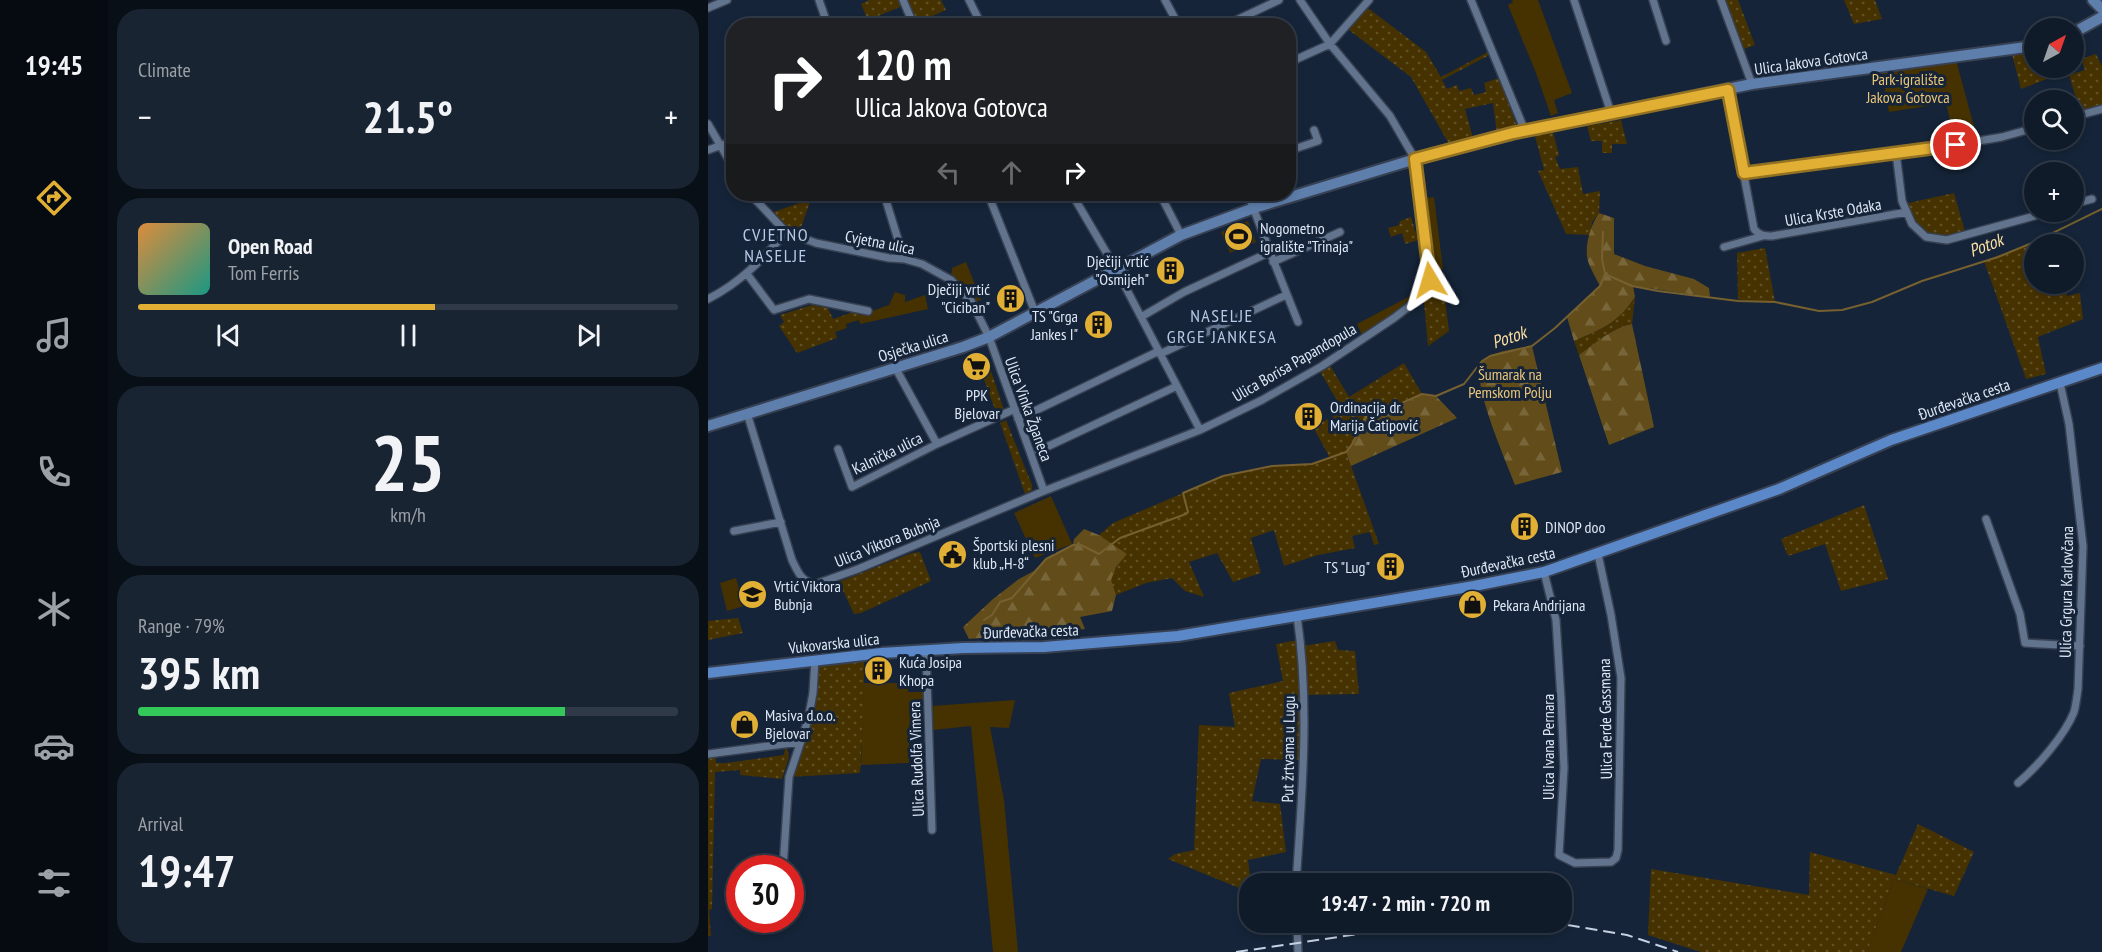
<!DOCTYPE html>
<meta charset="utf-8">
<style>
body{margin:0;font-family:"PT Sans Narrow",sans-serif;background:#192432;color:#f1f3f6;height:100vh;display:flex;flex-direction:column;font-size:22px;white-space:nowrap}
*{box-sizing:border-box;margin:0}
p{font-size:20px;color:#9ca1a8}
.icon{flex:none;width:33px;height:33px;fill:none;stroke:currentColor;stroke-width:2;stroke-linecap:round;stroke-linejoin:round}
.map{position:relative;flex:1;overflow:hidden}
.details{display:flex;flex-direction:column;gap:9px;padding:9px;background:#090f17;width:600px}
.details>*{flex:none}
.banner{position:absolute;left:18px;top:18px;width:570px;height:183px;border-radius:24px;box-shadow:0 3px 9px #0003,0 0 0 2px #303947;background:#202124;color:#fff;overflow:hidden}
.needle{width:39px;rotate:40deg}
.buttons{position:absolute;left:1316px;top:18px;display:grid;gap:12px}
.buttons a{display:grid;place-items:center;width:60px;height:60px;border-radius:50%;background:#101b2a;box-shadow:0 3px 9px #0003,0 0 0 2px #303947;font-size:30px}
.speed{position:absolute;left:18px;top:855px;display:flex;gap:12px;font-size:30px;font-weight:700;text-align:center}
.speed>*{display:grid;place-content:center;width:78px;height:78px;border-radius:50%;background:#101b2a;box-shadow:0 3px 9px #0003,0 0 0 2px #303947;line-height:1}
.speed .limit{border:9px solid #d22;background:#fff;color:#111}
.pin{position:absolute;display:grid;place-items:center;width:51px;height:51px;color:#fff;margin:-26px;border:3px solid #fff;border-radius:50%;box-shadow:0 2px 6px #0007}
.me{position:absolute;width:66px;margin:-33px;rotate:353deg;stroke-linejoin:round;filter:drop-shadow(0 0 4px #0008)}
.turn{display:flex;align-items:center;gap:21px;height:126px;padding:0 30px;font-size:27px}
.turn .icon{width:78px;height:78px;stroke-width:2.5}
.turn b{display:block;font-size:42px;line-height:51px}
.lanes{display:flex;align-items:center;height:57px;padding:0 30px;background:#0003;justify-content:center;gap:30px;direction:ltr}
.lanes .off{opacity:.35}
.big{font-size:45px;font-weight:800;line-height:1.1}
.details .tile{flex:1;display:flex;flex-direction:column;justify-content:center;gap:9px;min-width:0;padding:0 21px;border-radius:24px;background:#192432}
.details .dial{align-items:center;gap:0}
.dial b{font-size:78px;line-height:1}
.song{display:flex;align-items:center;gap:18px}
.cover{width:72px;height:72px;border-radius:9px;background:linear-gradient(135deg,hsl(30 70% 55%),hsl(170 70% 35%))}
.played{height:6px;border-radius:3px;background:linear-gradient(90deg,#e1af34 55%,#303947 55%)}
.keys{display:flex;justify-content:space-around;direction:ltr}
.heat{display:flex;justify-content:space-between;align-items:center;font-size:33px;direction:ltr}
.charge{height:9px;border-radius:4px;background:linear-gradient(90deg,#34c759 79%,#303947 0)}
.trip{position:absolute;left:531px;top:873px;width:333px;height:60px;border-radius:24px;background:#101b2a;box-shadow:0 3px 9px #0003,0 0 0 2px #303947;font-weight:800;line-height:60px;text-align:center}
main{display:flex;flex:1;min-height:0}
.dock{display:flex;flex-direction:column;width:108px;justify-content:space-around;align-items:center;background:#060b11;color:#9ca1a8}
.dock .icon{width:42px;height:42px}
.dock .on{color:#e1af34}
.dock b{font-size:27px;color:#f1f3f6}
.map>svg:first-child{display:block}
.grass{fill:url(#grass-dots)}
.forest{fill:url(#forest-firs)}
.green{fill:#463200}
.lines{fill:none;stroke-linecap:round;stroke-linejoin:round}
.stream{stroke:#77602f;stroke-width:2}
.street-casing{stroke:#374153;stroke-width:10}
.secondary-casing{stroke:#374153;stroke-width:14}
.primary-casing{stroke:#374153;stroke-width:14}
.street{stroke:#62748d;stroke-width:7}
.secondary{stroke:#5e7eab;stroke-width:10}
.primary{stroke:#5b88c9;stroke-width:10}
.rail{stroke:#c6d1e1;stroke-width:2;stroke-dasharray:12 6;stroke-linecap:butt}
.route-casing{stroke:#927222;stroke-width:15}
.route{stroke:#e1af34;stroke-width:10}
.labels{text-anchor:middle;dominant-baseline:central;stroke-width:6;stroke-linejoin:round;paint-order:stroke}
.street-label{font-size:16px;fill:#dee8f7;stroke:#152438}
.park-label{font-size:16px;fill:#eac67a;stroke:#152438}
.poi-label{font-size:16px;fill:#dee8f7;stroke:#152438;text-anchor:start}
.neighbourhood-label{font-size:18px;letter-spacing:1.5px;fill:#b6c9e5;stroke:#152438}
.water-label{font-size:18px;font-style:italic;fill:#fbdea3;stroke:#152438}
</style>
<main>
<nav class="dock">
<b>19:45</b>
<svg class="icon on" aria-label="directions" viewBox="0 0 24 24"><path d="M12 3l9 9-9 9-9-9zM9 14v-3h6M13 9l2 2-2 2"/></svg>
<svg class="icon" aria-label="music" viewBox="0 0 24 24"><path d="M9 18V5l10-2v13"/><circle cx="6" cy="18" r="3"/><circle cx="16" cy="16" r="3"/></svg>
<svg class="icon" aria-label="phone" viewBox="0 0 24 24"><path d="M5 4h4l2 5-3 2q2 4 5 5l2-3 5 2v4C11 20 4 13 5 4z"/></svg>
<svg class="icon" aria-label="climate" viewBox="0 0 24 24"><path d="M12 3v18M4 7l16 10M4 17L20 7"/></svg>
<svg class="icon" aria-label="car" viewBox="0 0 24 24"><path d="M5 17H2v-5l4-1 3-4h7l3 4 3 1v5h-3M9 17h6M6 11h13"/><circle cx="7" cy="17" r="2"/><circle cx="17" cy="17" r="2"/></svg>
<svg class="icon" aria-label="filters" viewBox="0 0 24 24"><path d="M4 7h16M4 17h16"/><circle cx="9" cy="7" r="2"/><circle cx="15" cy="17" r="2"/></svg>
</nav>
<section class="details">
<div class="tile"><p>Climate</p>
<div class="heat"><a>−</a><b class="big">21.5°</b><a>+</a></div>
</div>
<div class="tile">
<div class="song"><i class="cover"></i><div><b>Open Road</b><p>Tom Ferris</p></div></div>
<div class="played"></div>
<div class="keys"><svg class="icon" aria-label="previous" viewBox="0 0 24 24"><path d="M18 5L8 12l10 7zM5 5v14"/></svg><svg class="icon" aria-label="pause" viewBox="0 0 24 24"><path d="M8 5v14M16 5v14"/></svg><svg class="icon" aria-label="next" viewBox="0 0 24 24"><path d="M6 5l10 7-10 7zM19 5v14"/></svg></div>
</div>
<div class="tile dial"><b>25</b><p>km/h</p></div>
<div class="tile"><p>Range · 79%</p><b class="big">395 km</b><div class="charge"></div></div>
<div class="tile"><p>Arrival</p><b class="big">19:47</b></div>
</section>
<div class="map">
<svg width="1394" height="952" viewBox="0 0 1394 952">
<defs>
<pattern id="grass-dots" width="8" height="8" patternUnits="userSpaceOnUse" patternTransform="scale(1.5)"><rect width="8" height="8" fill="#463200"/><path d="M2 2h.1M6 6h.1" fill="none" stroke="#605026" stroke-width="1.8" stroke-linecap="round"/></pattern>
<pattern id="forest-firs" width="22" height="20" patternUnits="userSpaceOnUse" patternTransform="scale(1.5)"><rect width="22" height="20" fill="#624c19"/><path d="M5 1l3.5 6h-7zM16 11l3.5 6h-7z" fill="#78663b"/></pattern>
</defs>
<rect width="100%" height="100%" fill="#152438"/>
<path class="grass" d="M161,0H233L238,10L206,24L197,5L160,20L153,4Z
M1013,0H1030L1047,45L1033,50Z
M1136,0H1167L1174,19L1146,24Z
M656,5L718,52L733,77L784,50L785,53L734,80L739,89L749,85L751,91L763,88L766,95L778,92L776,83L791,78L809,127L789,134L785,103L757,109L765,138L741,144L703,77L637,27Z
M1326,49V68H1334L1339,79L1313,89L1304,54Z
M1388,54L1394,66V109L1373,115L1361,75L1377,70L1373,59Z
M913,120L919,144H904V153H894V141H883L879,126Z
M845,132L851,156L847,157L852,169L870,167L875,194L892,191L891,213L884,222L882,235L858,234L830,171L836,170L827,136Z
M1246,193L1258,235C1222,244 1210,238 1196,204Z
M103,199L90,236L78,232L60,214Z
M703,217L710,240L697,244L694,233L683,237L680,228L691,225L692,221Z
M724,241L728,270L733,269L741,331L720,346L716,302L712,298L722,280L717,242Z
M1325,242L1326,284H1338L1341,292L1357,288L1359,296L1372,293L1375,319L1330,337L1338,374L1318,379L1276,261Z
M1057,248L1067,302L1030,300L1029,253Z
M927,297L924,324C904,328 887,343 871,355L866,341C895,328 909,324 927,297Z
M104,305L120,308L125,319L148,311L159,313L125,325L129,338L89,353L71,326L76,322L72,315Z
M620,362L641,397L696,363L714,394L708,398L679,408L652,427L645,443L638,452L671,544L666,545L662,532L644,536L647,548L610,555L576,566L566,530L543,538L553,573L525,582L509,553L481,562L496,597L477,591L464,578L438,583L408,595L402,580L408,567L418,554L391,535L405,523L515,476L564,466L604,464L622,458L605,427L635,411L610,368Z
M283,371L296,410L292,413L288,412L274,374Z
M298,420L324,485V490L317,494L292,423Z
M1156,505L1180,579L1133,591L1117,544L1080,556L1073,539Z
M212,552L223,581L153,613L146,614L131,582L204,553Z
M30,618L35,633L0,640V621Z
M590,640L594,646L627,641L630,650L647,651L651,694L595,695V760L553,759L544,801L572,804L578,852L540,860L543,883L542,884L541,892L460,859L467,854L486,850L491,725L527,727L521,693L575,681L568,644Z
M156,659V706L152,773L81,777L98,725L106,666Z
M79,747L81,757L74,779L32,775V770L7,772L4,909L1,910L3,936H0V760L4,756L8,755V763H18L76,755L77,748Z
M1210,824L1266,852L1246,896L1186,879L1159,952H993L940,935L943,869L1101,895L1102,852L1188,875Z"/>
<path class="forest" d="M891,213L906,218V254L937,266L986,279L1001,288L1002,297L925,286L927,297C909,324 895,328 866,341L859,317L892,286C888,279 884,271 881,264C875,249 882,226 891,213Z
M924,324L946,427L901,445L871,355C887,343 904,328 924,324Z
M824,346L854,472L807,485C800,465 759,375 775,361C786,350 810,349 824,346Z
M714,394L728,396L749,418L643,466L638,452C648,440 653,414 667,408C670,407 674,408 677,408C689,406 704,401 714,394Z
M376,529L391,535L419,554L408,567L403,580L408,595L404,611L372,617L377,629L261,639L255,627L285,599L311,579L326,571L338,559L365,545L366,539Z"/>
<path class="green" d="M804,0H830L864,93L846,100L850,113L843,116L828,73L800,5L805,2Z
M1248,60L1270,141L1248,145L1238,103L1181,112L1174,72Z
M726,197L735,269L728,270L719,198Z
M540,221L548,242L522,253L513,232Z
M258,262L273,300L264,303L243,280L244,268Z
M187,292L197,295V302L217,295L220,309L152,324L151,320L138,324L139,328L127,332L124,325L181,305Z
M710,292L711,296L654,335L649,324Z
M343,496L364,544L327,558L306,513Z
M28,578L36,606L19,611L12,583Z
M156,683H199L200,692H219L220,723L201,725V763L153,765Z
M307,700L301,728L282,727L296,800L310,952H285L263,726L225,730L224,706Z
M1186,879L1220,889L1193,952H1159Z"/>
<g class="lines">
<path class="stream" d="M895,232L894,259L897,274
M276,620L284,615L292,602L304,598L338,559L365,545H373L391,554L412,538L478,514L480,512L475,493L515,476L564,466L604,464L638,452L645,443L657,418L667,408H679L694,403L714,394L728,396L756,384L774,361L782,356L824,346L847,328L892,286L897,274L924,286L950,291L1030,301L1067,302L1111,311L1134,310L1164,302L1214,281L1290,257L1324,243L1394,209"/>
<defs>
<path id="street" d="M111,0L120,26
M195,0L206,26
M261,0L274,26
M457,0L471,26
M592,0L622,44L661,0
M763,0L817,131
M866,0L903,113
M945,0L958,41
M1013,0L1044,84
M0,8L19,0
M516,26L571,0
M1020,90L1046,229C1052,236 1056,236 1064,236L1199,212
M1365,117L1394,109
M0,124L26,169
M0,150L26,141
M580,151L610,141L606,130
M1188,153L1194,201L1204,224L1218,237L1239,240L1341,212
M1036,173L1229,148L1294,137L1326,128
M42,194L78,232L108,243L181,258L196,259L214,264L243,280L263,301L281,337L336,491
M176,194L196,259
M280,194L327,312
M364,194L408,269L492,430
M452,194L473,235
M1365,204L1384,199
M1016,247L1055,236
M562,252L590,322
M565,262L632,232
M39,274L66,310L101,299L160,311
M0,299C32,283 55,259 78,232
M433,317L476,292L562,252L540,194
M452,354L578,295
M187,367L229,444
M39,413L84,560C90,572 93,582 108,584L150,569L336,491L492,430L554,400L614,366L686,318L712,298L722,280L707,159L682,116L622,44L580,63
M310,419L451,351
M130,449L144,487L229,444L307,409
M330,451L469,386
M1278,519L1312,614L1317,643L1372,646
M26,531L73,522
M836,572L848,620L853,699L856,768L851,855L867,863L903,862L908,858L910,850L913,678L903,615L890,554
M218,650L224,830
M0,754L91,742
M1310,783C1329,767 1357,735 1366,712C1368,705 1369,696 1370,689L1375,546L1361,424L1352,383
M75,868L81,777L100,720L105,693L107,660
M588,884C594,795 602,704 589,616
M589,922L590,952"/>
<path id="secondary" d="M1385,0L1394,9
M1365,33L1394,17
M0,426L255,347L281,337L473,235L546,208L724,154L817,131L1044,84L1326,46"/>
<path id="primary" d="M0,673L173,653L255,648L336,647L470,636L766,586L836,572L1071,489L1183,440L1394,368"/>
</defs>
<use href="#street" class="street-casing"/>
<use href="#secondary" class="secondary-casing"/>
<use href="#primary" class="primary-casing"/>
<use href="#street" class="street"/>
<use href="#secondary" class="secondary"/>
<use href="#primary" class="primary"/>
<path class="rail" d="M842,922L919,935L970,952
M528,952L712,925L788,922"/>
</g>
<g class="lines">
<defs>
<path id="route" d="M722,280L707,159L805,133L1020,90L1036,173L1248,145"/>
</defs>
<use href="#route" class="route-casing"/>
<use href="#route" class="route"/>
</g>
<defs>
<symbol id="stadium-disc" viewBox="-11 -11 22 22"><circle r="9.5" fill="#e1af34" stroke="#152438"/><path d="M0-5a6.5 5 0 1 0 0 10a6.5 5 0 1 0 0-10ZM-3.5-1.8h7v3.6h-7Z" fill="#111"/></symbol>
<symbol id="building-disc" viewBox="-11 -11 22 22"><circle r="9.5" fill="#e1af34" stroke="#152438"/><path d="M-4-6H4V6H1V3H-1V6H-4ZM-2.5-4.3h1.7v1.8h-1.7ZM.8-4.3h1.7v1.8H.8ZM-2.5-1h1.7V.8h-1.7ZM.8-1h1.7V.8H.8Z" fill="#111"/></symbol>
<symbol id="supermarket-disc" viewBox="-11 -11 22 22"><circle r="9.5" fill="#e1af34" stroke="#152438"/><path d="M-6-5.5h2.5l.6 2H6L4.5 2H-2.5L-4.4-4H-6ZM-1.5 3.2a1.3 1.3 0 1 0 .1 0ZM3 3.2a1.3 1.3 0 1 0 .1 0Z" fill="#111"/></symbol>
<symbol id="civic-disc" viewBox="-11 -11 22 22"><circle r="9.5" fill="#e1af34" stroke="#152438"/><path d="M-.6-6.5H3V-4.5H.6V-3L4-1V1h2V6H-6V1h2V-1L-.6-3ZM-1.2 2.5V6h2.4V2.5Z" fill="#111"/></symbol>
<symbol id="school-disc" viewBox="-11 -11 22 22"><circle r="9.5" fill="#e1af34" stroke="#152438"/><path d="M0-5L7-2L0 1L-7-2ZM-4 1L0 2.5L4 1V4Q0 6-4 4Z" fill="#111"/></symbol>
<symbol id="shop-disc" viewBox="-11 -11 22 22"><circle r="9.5" fill="#e1af34" stroke="#152438"/><path d="M-5-2.5h2.3a2.7 3.5 0 0 1 5.4 0H5L5.5 6h-11ZM-1.5-2.5h3a1.5 2.3 0 0 0-3 0Z" fill="#111"/></symbol>
</defs>
<g fill-rule="evenodd">
<use href="#stadium-disc" x="514" y="220" width="33" height="33"/>
<use href="#building-disc" x="446" y="254" width="33" height="33"/>
<use href="#building-disc" x="286" y="282" width="33" height="33"/>
<use href="#building-disc" x="374" y="308" width="33" height="33"/>
<use href="#supermarket-disc" x="252" y="350" width="33" height="33"/>
<use href="#building-disc" x="584" y="400" width="33" height="33"/>
<use href="#building-disc" x="800" y="510" width="33" height="33"/>
<use href="#civic-disc" x="228" y="538" width="33" height="33"/>
<use href="#building-disc" x="666" y="550" width="33" height="33"/>
<use href="#school-disc" x="28" y="578" width="33" height="33"/>
<use href="#shop-disc" x="748" y="588" width="33" height="33"/>
<use href="#building-disc" x="154" y="654" width="33" height="33"/>
<use href="#shop-disc" x="20" y="708" width="33" height="33"/>
</g>
<g class="labels">
<g class="street-label">
<text transform="translate(1103 61) rotate(-8)">Ulica Jakova Gotovca</text>
<text transform="translate(1125 212) rotate(-10)">Ulica Krste Odaka</text>
<text transform="translate(172 242) rotate(11)">Cvjetna ulica</text>
<text transform="translate(205 346) rotate(-17)">Osječka ulica</text>
<text transform="translate(586 362) rotate(-30)">Ulica Borisa Papandopula</text>
<text transform="translate(1256 399) rotate(-19)">Đurđevačka cesta</text>
<text transform="translate(321 409) rotate(70)">Ulica Vinka Žganeca</text>
<text transform="translate(179 453) rotate(-26)">Kalnička ulica</text>
<text transform="translate(179 541) rotate(-22)">Ulica Viktora Bubnja</text>
<text transform="translate(800 562) rotate(-12)">Đurđevačka cesta</text>
<text transform="translate(1358 592) rotate(-89)">Ulica Grgura Karlovčana</text>
<text transform="translate(323 631) rotate(-2)">Đurđevačka cesta</text>
<text transform="translate(126 643) rotate(-6)">Vukovarska ulica</text>
<text transform="translate(897 719) rotate(-91)">Ulica Ferde Gassmana</text>
<text transform="translate(840 747) rotate(-90)">Ulica Ivana Pernara</text>
<text transform="translate(580 749) rotate(-89)">Put žrtvama u Lugu</text>
<text transform="translate(208 759) rotate(-92)">Ulica Rudolfa Vimera</text>
</g>
<g class="park-label">
<text x="1200" y="79">Park-igralište<tspan x="1200" dy="18">Jakova Gotovca</tspan></text>
<text x="802" y="374">Šumarak na<tspan x="802" dy="18">Pemskom Polju</tspan></text>
</g>
<g class="poi-label">
<text x="552" y="228">Nogometno<tspan x="552" dy="18">igralište "Trinaja"</tspan></text>
<text x="441" y="261" text-anchor="end">Dječiji vrtić<tspan x="441" dy="18">"Osmijeh"</tspan></text>
<text x="282" y="289" text-anchor="end">Dječiji vrtić<tspan x="282" dy="18">"Ciciban"</tspan></text>
<text x="370" y="316" text-anchor="end">TS "Grga<tspan x="370" dy="18">Jankes I"</tspan></text>
<text x="269" y="395" text-anchor="middle">PPK<tspan x="269" dy="18">Bjelovar</tspan></text>
<text x="622" y="407">Ordinacija dr.<tspan x="622" dy="18">Marija Čatipović</tspan></text>
<text x="837" y="527">DINOP doo</text>
<text x="265" y="545">Športski plesni<tspan x="265" dy="18">klub „H-8“</tspan></text>
<text x="662" y="567" text-anchor="end">TS "Lug"</text>
<text x="66" y="586">Vrtić Viktora<tspan x="66" dy="18">Bubnja</tspan></text>
<text x="785" y="605">Pekara Andrijana</text>
<text x="191" y="662">Kuća Josipa<tspan x="191" dy="18">Khopa</tspan></text>
<text x="57" y="715">Masiva d.o.o.<tspan x="57" dy="18">Bjelovar</tspan></text>
</g>
<g class="neighbourhood-label">
<text x="68" y="234">CVJETNO<tspan x="68" dy="21">NASELJE</tspan></text>
<text x="514" y="315">NASELJE<tspan x="514" dy="21">GRGE JANKESA</tspan></text>
</g>
<g class="water-label">
<text transform="translate(1278 245) rotate(-21)">Potok</text>
<text transform="translate(801 337) rotate(-19)">Potok</text>
</g>
</g>
</svg>
<div class="buttons">
<a><svg class="needle" viewBox="-14 -14 28 28"><path d="M0-13l5 13h-10z" fill="#e53935"/><path d="M0 13l5-13h-10z" fill="#9ca1a8"/></svg></a>
<a><svg class="icon" aria-label="search" viewBox="0 0 24 24"><circle cx="10" cy="10" r="6"/><path d="M15 15l6 6"/></svg></a>
<a>+</a>
<a>−</a>
</div>
<div class="speed"><div class="limit">30</div></div>
<div class="pin" style="left:1248px;top:145px;background:#d93025"><svg class="icon" aria-label="arrive" viewBox="0 0 24 24"><path d="M6 21V4h12l-3 4 3 4H6"/></svg></div>
<svg class="me" style="left:722px;top:280px" viewBox="-20 -20 40 40"><path d="M0-17L14 15 0 8-14 15z" fill="#e1af34" stroke="#fff" stroke-width="4"/></svg>
<div class="trip">19:47 · 2 min · 720 m</div>
<div class="banner">
<div class="turn"><svg class="icon" aria-label="right" viewBox="0 0 24 24"><path d="M7 20v-9h11M14 6l5 5-5 5"/></svg><div><b>120 m</b>Ulica Jakova Gotovca</div></div>
<div class="lanes"><svg class="icon off" aria-label="left" viewBox="0 0 24 24"><path d="M17 20v-9H6M10 6l-5 5 5 5"/></svg><svg class="icon off" aria-label="ahead" viewBox="0 0 24 24"><path d="M12 20V5M6 11l6-6 6 6"/></svg><svg class="icon" aria-label="right" viewBox="0 0 24 24"><path d="M7 20v-9h11M14 6l5 5-5 5"/></svg></div>
</div>
</div>
</main>
